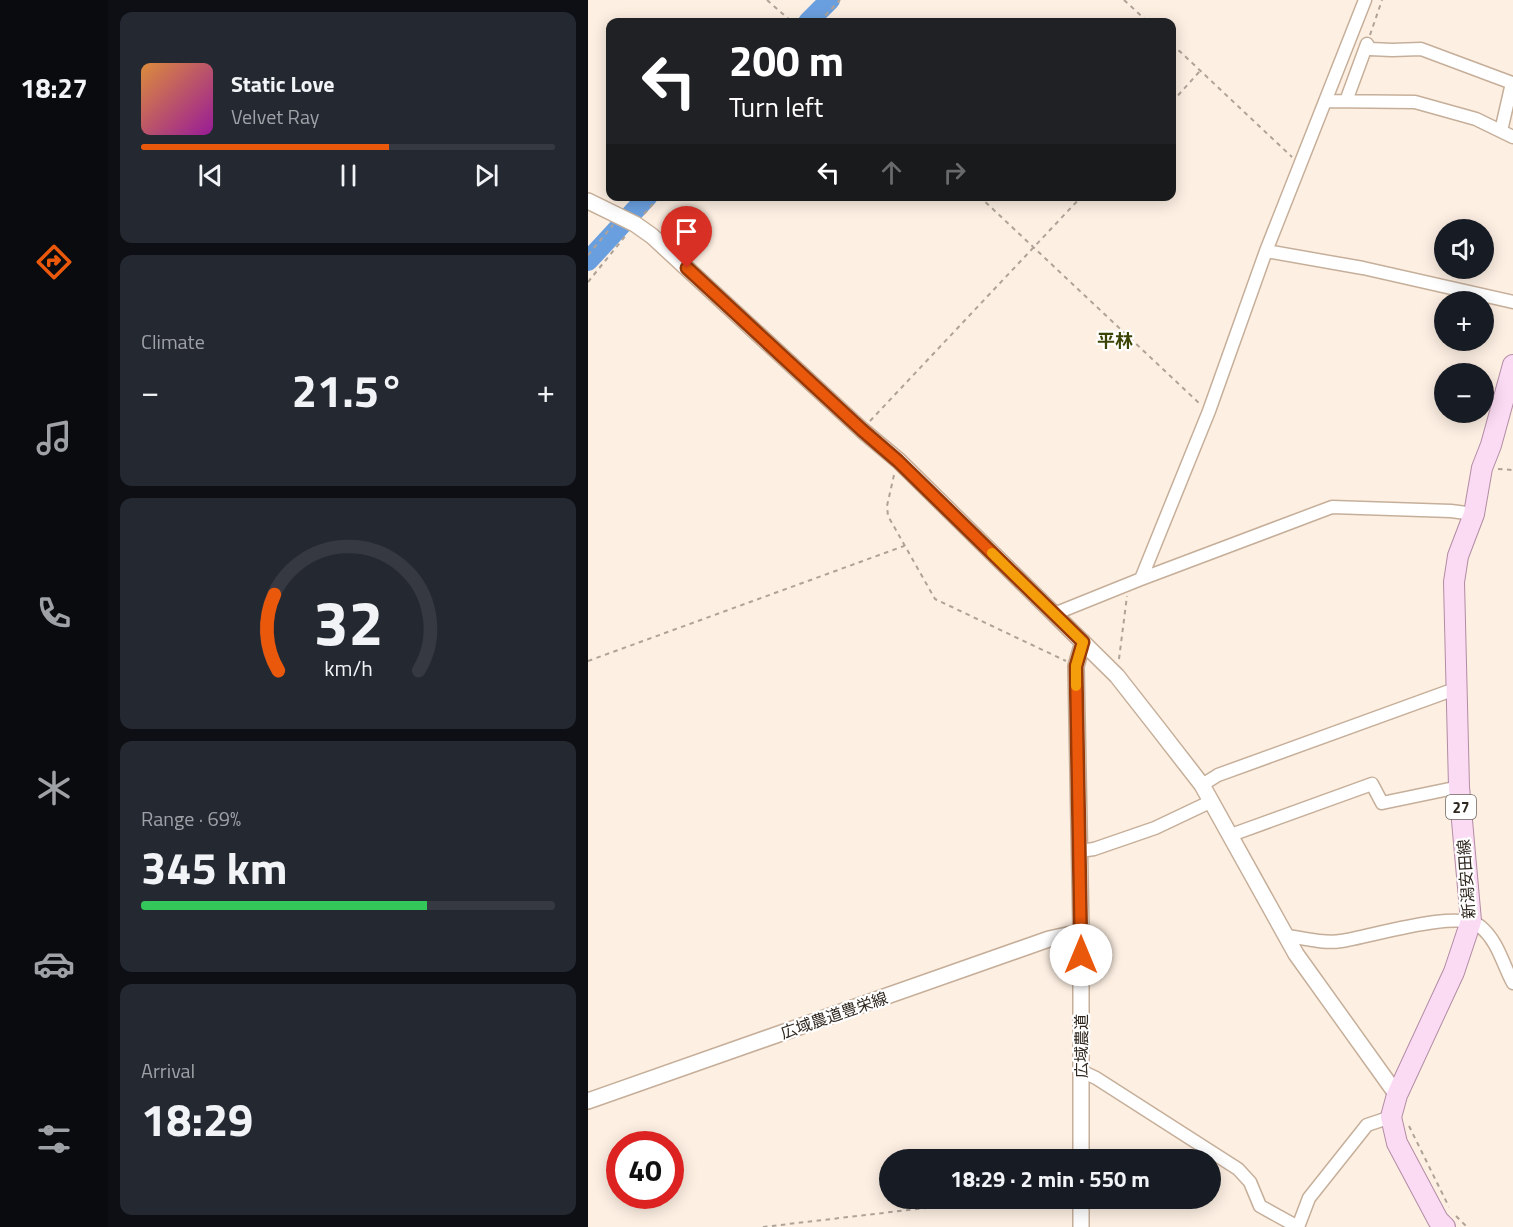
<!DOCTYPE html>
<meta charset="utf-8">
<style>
body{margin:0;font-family:"Titillium Web","Noto Sans JP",sans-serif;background:#242831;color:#f1f3f6;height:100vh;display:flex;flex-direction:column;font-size:22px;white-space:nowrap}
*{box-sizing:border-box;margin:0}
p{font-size:20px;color:#9ea1a6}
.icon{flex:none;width:33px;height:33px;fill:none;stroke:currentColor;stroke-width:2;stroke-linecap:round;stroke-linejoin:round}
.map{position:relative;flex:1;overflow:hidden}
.side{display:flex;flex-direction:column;gap:12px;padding:12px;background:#0d0f14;width:480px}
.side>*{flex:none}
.top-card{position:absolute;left:18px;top:18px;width:570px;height:183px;border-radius:12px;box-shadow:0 3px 15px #0003;background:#202124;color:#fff;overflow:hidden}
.controls{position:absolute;left:846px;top:219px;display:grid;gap:12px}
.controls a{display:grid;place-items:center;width:60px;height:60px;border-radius:50%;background:#171b24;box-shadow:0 3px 15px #0003;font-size:30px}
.speed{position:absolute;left:18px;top:1131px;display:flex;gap:12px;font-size:30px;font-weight:700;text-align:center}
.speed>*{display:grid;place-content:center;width:78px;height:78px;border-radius:50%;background:#171b24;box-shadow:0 3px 15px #0003;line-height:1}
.speed .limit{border:9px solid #d22;background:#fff;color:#111}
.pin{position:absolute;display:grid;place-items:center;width:51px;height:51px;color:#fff;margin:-62px -26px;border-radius:50% 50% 50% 0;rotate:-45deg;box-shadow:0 0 6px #0007}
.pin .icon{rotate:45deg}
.me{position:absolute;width:66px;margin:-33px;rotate:0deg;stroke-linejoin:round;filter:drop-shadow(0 0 4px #0008)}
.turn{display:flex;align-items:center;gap:21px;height:126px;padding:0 24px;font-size:27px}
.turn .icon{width:78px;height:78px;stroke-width:2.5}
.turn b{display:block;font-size:42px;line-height:51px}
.lanes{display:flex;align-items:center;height:57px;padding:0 24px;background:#0003;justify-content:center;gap:30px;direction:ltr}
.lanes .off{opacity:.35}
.big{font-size:45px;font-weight:700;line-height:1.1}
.side .tile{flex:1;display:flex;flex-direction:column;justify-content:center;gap:9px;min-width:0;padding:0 21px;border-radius:12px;background:#242831}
.side .dial{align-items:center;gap:0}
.dial svg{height:156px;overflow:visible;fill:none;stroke:#363941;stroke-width:7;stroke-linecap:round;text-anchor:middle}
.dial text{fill:#f1f3f6;stroke:none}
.song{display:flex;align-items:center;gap:18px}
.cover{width:72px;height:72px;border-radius:9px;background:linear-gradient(135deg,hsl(30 70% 55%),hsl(300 70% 35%))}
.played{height:6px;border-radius:3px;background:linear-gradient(90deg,#ea580c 60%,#363941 60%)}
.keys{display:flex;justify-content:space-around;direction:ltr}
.heat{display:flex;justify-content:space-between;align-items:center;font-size:33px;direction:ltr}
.charge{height:9px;border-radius:4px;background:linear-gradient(90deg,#34c759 69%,#363941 0)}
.trip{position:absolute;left:291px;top:1149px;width:342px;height:60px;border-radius:30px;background:#171b24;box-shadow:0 3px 15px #0003;font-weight:700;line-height:60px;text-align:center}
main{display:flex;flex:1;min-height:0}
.tab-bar{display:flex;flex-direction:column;width:108px;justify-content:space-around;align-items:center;background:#090b0e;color:#9ea1a6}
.tab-bar .icon{width:42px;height:42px}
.tab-bar .on{color:#ea580c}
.tab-bar b{font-size:27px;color:#f1f3f6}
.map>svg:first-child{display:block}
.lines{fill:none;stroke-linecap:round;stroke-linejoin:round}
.river{stroke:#6a9fdf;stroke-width:20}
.minor-casing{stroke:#c6af9a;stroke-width:15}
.tertiary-casing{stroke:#c6af9a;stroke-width:18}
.primary-casing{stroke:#b28ca4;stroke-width:22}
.path{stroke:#afa398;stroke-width:2;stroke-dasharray:4.5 4.5;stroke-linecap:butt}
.minor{stroke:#fff;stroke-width:12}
.tertiary{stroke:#fff;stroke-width:15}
.primary{stroke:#fbdbf4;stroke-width:20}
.route-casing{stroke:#983908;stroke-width:15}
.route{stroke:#ea580c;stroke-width:10}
.slow{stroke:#f59e0b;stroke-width:10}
.labels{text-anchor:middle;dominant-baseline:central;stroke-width:4.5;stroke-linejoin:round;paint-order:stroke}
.shield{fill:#fff;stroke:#6d6862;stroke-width:1.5}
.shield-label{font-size:15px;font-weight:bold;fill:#2f271f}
.street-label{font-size:16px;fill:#2f271f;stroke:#fff}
.neighbourhood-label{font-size:18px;font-weight:bold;fill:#3b4305;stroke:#fff}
</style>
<main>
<nav class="tab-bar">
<b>18:27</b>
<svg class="icon on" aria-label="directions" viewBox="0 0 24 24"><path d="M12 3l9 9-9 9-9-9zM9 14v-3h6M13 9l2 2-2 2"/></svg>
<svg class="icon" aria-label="music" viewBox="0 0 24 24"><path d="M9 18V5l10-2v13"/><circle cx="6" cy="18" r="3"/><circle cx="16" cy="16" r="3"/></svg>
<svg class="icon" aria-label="phone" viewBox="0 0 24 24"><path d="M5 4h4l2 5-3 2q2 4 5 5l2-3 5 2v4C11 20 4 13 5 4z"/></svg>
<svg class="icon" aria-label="climate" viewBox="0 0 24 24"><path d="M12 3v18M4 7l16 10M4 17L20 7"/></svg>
<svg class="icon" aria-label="car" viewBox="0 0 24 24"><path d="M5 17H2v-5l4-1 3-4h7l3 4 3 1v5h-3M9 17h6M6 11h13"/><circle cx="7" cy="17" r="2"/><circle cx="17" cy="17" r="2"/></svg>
<svg class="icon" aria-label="filters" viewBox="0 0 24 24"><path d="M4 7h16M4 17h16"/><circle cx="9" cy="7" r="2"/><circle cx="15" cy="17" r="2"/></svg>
</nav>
<section class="side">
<div class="tile">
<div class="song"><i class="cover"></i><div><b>Static Love</b><p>Velvet Ray</p></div></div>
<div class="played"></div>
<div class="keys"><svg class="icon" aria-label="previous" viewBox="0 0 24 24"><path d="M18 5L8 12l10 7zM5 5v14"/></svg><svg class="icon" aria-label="pause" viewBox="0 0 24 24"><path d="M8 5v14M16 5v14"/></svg><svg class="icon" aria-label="next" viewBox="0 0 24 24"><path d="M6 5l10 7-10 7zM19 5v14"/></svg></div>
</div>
<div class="tile"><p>Climate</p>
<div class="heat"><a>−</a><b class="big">21.5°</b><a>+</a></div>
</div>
<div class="tile dial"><svg viewBox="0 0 100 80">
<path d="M14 69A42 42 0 1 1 86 69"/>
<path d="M14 69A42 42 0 0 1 12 30" stroke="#ea580c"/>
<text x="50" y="56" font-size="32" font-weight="700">32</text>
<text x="50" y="72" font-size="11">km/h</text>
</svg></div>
<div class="tile"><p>Range · 69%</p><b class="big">345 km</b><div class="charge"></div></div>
<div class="tile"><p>Arrival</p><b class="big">18:29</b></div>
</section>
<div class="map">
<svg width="925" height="1227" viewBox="0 0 925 1227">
<rect width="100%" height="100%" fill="#fdefe2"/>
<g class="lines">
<path class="river" d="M220,22L242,0
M0,261L60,196"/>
<defs>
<path id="minor" d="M738,101L827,102L888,119L925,137
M758,101L779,44L782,49L804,50L833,49L924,83L913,131
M678,251L775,268L925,302
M553,579L621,411L678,251L777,0
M466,614L553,579L744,507L863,511L886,514
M614,785L630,775L867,689
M643,835L784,784L794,803L871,787
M492,851L506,849L567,828L624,801
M699,936C717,938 735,944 753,941C782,937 872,908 893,927C911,943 914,963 925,983
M493,1071L508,1078L650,1169L662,1182L672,1206L710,1227L721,1198L779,1125L803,1117"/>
<path id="tertiary" d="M0,201L47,224L64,236L274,430L311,461L529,676L569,727L614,785L708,954L809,1095
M0,1101L461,939L493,932
M493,1160V932L488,666L495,642
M493,1227V1198"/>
<path id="primary" d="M857,1227L850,1220L809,1143L803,1117L809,1095L866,972L883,921L871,787L866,582L870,556L886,514L894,468L903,445L925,365"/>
</defs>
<use href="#minor" class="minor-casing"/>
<use href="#tertiary" class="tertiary-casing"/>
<use href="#primary" class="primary-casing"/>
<path class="path" d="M179,0L204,22
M536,0L560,22
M231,22L252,0
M782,35L794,0
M584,44L704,157
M584,102L612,71
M391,196L612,404
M56,214L72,196
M0,255L25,225
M0,282L38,235
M282,421L494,196
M910,469L925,470
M306,475L299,506L300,516L347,599L478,661
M531,659L539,596
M0,661L316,546
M821,1126L861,1207
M868,1216L879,1227
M175,1227L423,1198"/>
<use href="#minor" class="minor"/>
<use href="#tertiary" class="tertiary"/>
<use href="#primary" class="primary"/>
</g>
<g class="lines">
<defs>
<path id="route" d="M99,268L274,430L310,461L495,642L488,666L493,955"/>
</defs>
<use href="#route" class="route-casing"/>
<use href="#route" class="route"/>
<path class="slow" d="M404,553L495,642L488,666V686"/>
</g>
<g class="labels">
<rect class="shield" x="858" y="795" width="30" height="24" rx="4.5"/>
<g class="shield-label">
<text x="873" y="807">27</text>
</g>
<g class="street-label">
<text transform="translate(878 879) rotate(-94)">新潟安田線</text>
<text transform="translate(246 1015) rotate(-19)">広域農道豊栄線</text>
<text transform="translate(493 1046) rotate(-90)">広域農道</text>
</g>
<g class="neighbourhood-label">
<text x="527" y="340">平林</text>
</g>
</g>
</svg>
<div class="controls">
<a><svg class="icon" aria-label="sound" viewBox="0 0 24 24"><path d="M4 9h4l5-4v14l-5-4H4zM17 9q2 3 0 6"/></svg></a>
<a>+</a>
<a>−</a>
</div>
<div class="speed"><div class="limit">40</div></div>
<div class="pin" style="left:99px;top:268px;background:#d93025"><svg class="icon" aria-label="arrive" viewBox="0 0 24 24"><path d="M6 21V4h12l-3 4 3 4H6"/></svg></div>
<svg class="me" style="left:493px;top:955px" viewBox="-20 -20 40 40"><circle r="19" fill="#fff"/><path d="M0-13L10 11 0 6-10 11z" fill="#ea580c"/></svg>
<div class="trip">18:29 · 2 min · 550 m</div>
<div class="top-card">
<div class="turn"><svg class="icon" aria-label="left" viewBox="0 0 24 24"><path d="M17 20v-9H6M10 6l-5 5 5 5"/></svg><div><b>200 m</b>Turn left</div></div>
<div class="lanes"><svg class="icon" aria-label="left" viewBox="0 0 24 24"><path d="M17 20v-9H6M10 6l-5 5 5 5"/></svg><svg class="icon off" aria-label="ahead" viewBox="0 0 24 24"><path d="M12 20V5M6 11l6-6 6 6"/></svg><svg class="icon off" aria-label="right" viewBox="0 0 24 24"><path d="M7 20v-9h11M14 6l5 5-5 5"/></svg></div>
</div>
</div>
</main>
